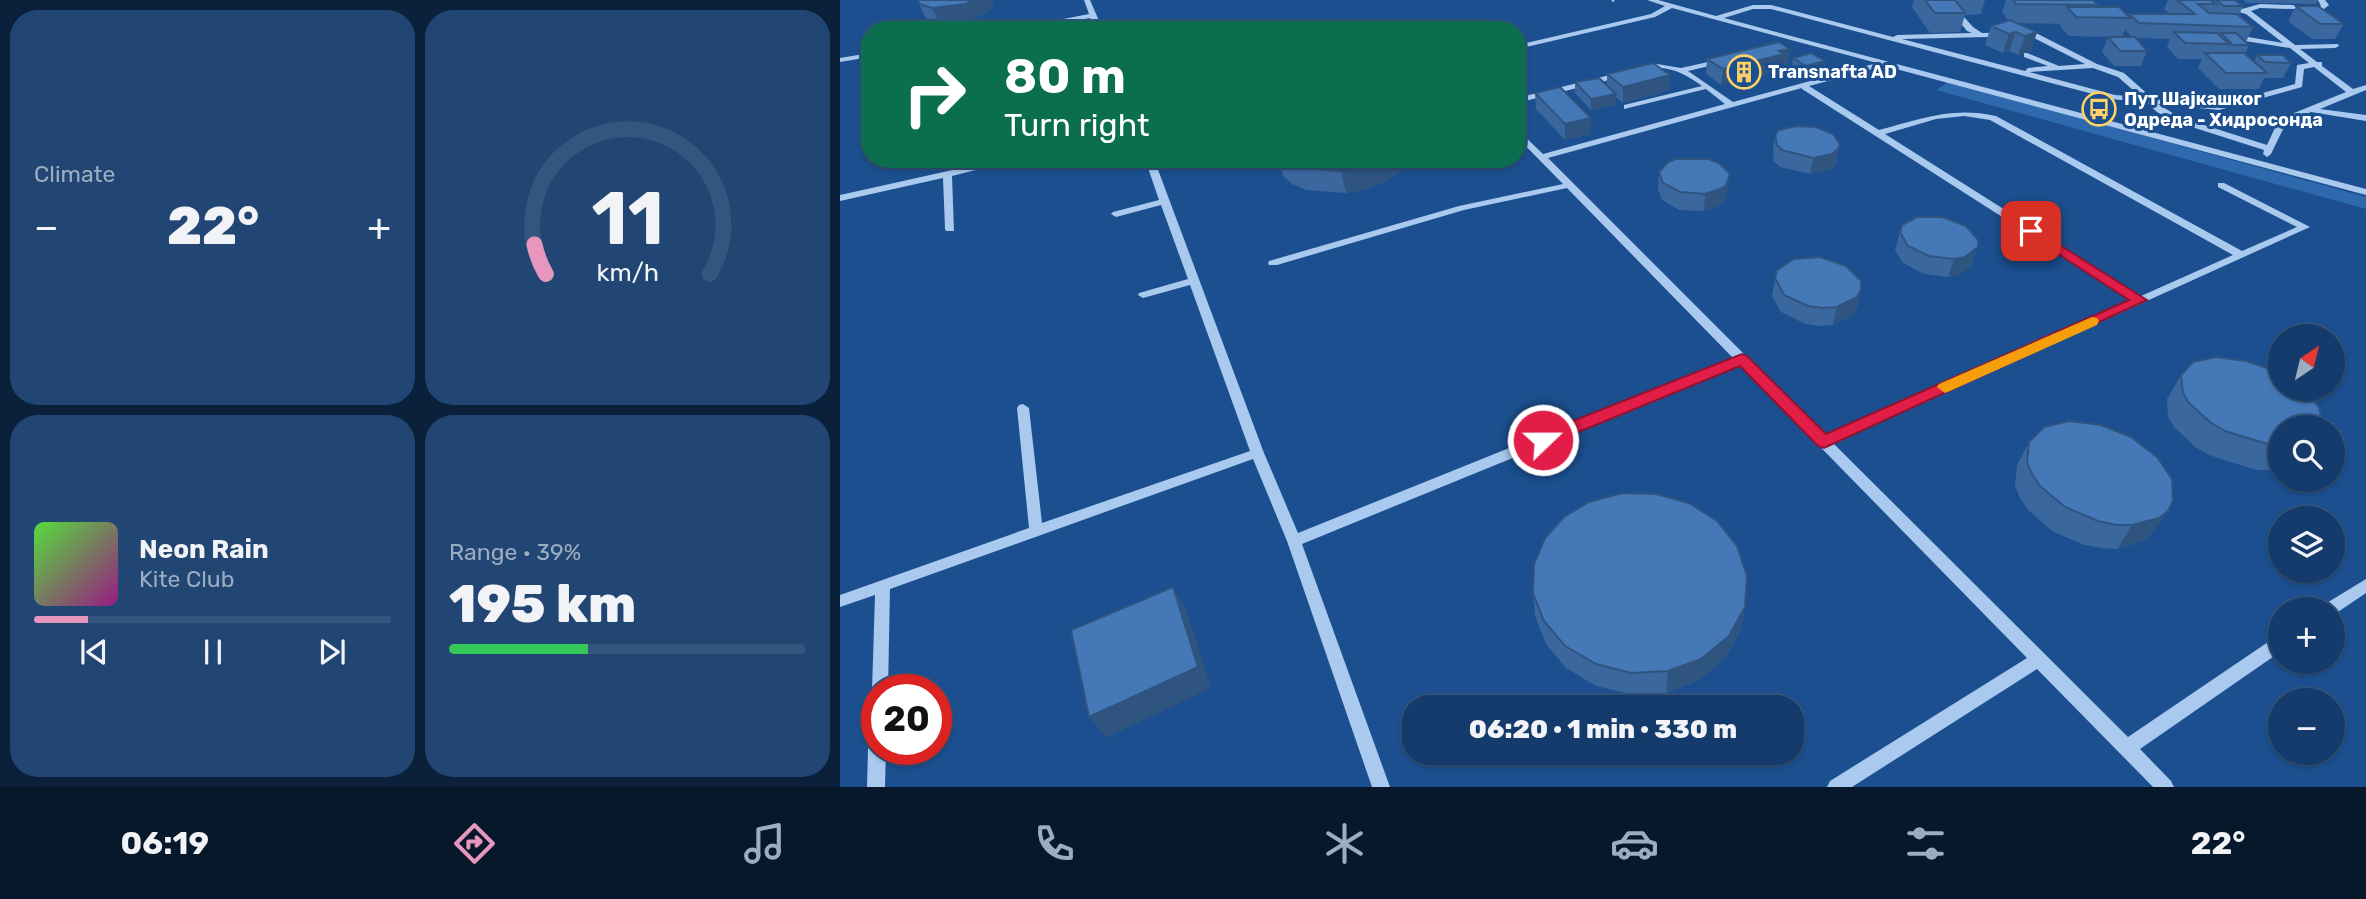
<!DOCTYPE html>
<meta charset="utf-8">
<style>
body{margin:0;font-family:Rubik,sans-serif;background:#214673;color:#f1f3f6;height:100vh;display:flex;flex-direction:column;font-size:26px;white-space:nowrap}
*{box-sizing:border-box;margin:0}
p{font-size:23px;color:#9dadc1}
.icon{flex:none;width:38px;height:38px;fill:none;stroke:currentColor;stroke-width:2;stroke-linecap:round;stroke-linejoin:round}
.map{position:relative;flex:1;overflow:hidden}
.drawer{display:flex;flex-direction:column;gap:10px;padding:10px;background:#0b203b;width:840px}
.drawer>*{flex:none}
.guide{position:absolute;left:21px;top:21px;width:665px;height:147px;border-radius:28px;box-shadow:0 2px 5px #0004,0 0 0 2px #33557e;background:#0b6e4f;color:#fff;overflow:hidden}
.needle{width:46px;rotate:35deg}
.fabs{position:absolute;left:1428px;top:324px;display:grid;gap:14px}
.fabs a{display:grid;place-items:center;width:77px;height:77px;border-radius:50%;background:#143b6b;box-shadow:0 2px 5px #0004,0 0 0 2px #33557e;font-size:35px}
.speed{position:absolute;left:21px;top:674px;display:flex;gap:14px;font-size:35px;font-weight:700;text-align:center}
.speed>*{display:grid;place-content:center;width:91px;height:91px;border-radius:50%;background:#143b6b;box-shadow:0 2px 5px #0004,0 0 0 2px #33557e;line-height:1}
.speed .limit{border:10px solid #d22;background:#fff;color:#111}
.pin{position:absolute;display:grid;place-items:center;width:60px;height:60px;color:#fff;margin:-30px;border-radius:14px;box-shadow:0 4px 10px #0006}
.me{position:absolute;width:77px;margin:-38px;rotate:68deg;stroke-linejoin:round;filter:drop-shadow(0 0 5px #0008)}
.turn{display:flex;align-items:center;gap:24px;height:147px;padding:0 28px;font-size:32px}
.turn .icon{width:91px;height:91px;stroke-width:2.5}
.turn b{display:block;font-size:49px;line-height:60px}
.big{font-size:52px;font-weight:800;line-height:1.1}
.drawer .card{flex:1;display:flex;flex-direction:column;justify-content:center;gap:10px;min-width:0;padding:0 24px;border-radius:28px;background:#214673}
.drawer .dial{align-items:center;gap:0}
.dial svg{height:182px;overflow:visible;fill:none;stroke:#33557e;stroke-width:7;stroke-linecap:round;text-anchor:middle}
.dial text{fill:#f1f3f6;stroke:none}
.song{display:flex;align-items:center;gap:21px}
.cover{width:84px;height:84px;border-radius:10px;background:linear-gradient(135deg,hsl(110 70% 55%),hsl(310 70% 35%))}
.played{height:7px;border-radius:4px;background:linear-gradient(90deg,#e797bd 15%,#33557e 15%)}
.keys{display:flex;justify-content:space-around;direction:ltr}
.heat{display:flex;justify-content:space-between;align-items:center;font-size:38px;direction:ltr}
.charge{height:10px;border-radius:5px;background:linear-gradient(90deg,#34c759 39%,#33557e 0)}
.drawer .tiles{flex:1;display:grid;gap:10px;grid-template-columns:repeat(2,1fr)}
.trip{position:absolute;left:562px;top:695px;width:402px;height:70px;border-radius:28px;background:#143b6b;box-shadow:0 2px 5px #0004,0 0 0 2px #33557e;font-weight:800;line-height:70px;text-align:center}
.tabs{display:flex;height:112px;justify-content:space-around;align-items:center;background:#08182b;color:#9dadc1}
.tabs .icon{width:49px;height:49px}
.tabs .selected{color:#e797bd}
.tabs b{font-size:32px;color:#f1f3f6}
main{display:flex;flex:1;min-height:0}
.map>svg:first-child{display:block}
.green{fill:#2e69ad}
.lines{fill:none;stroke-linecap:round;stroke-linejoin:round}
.path{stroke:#a9c9ee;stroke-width:2.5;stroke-dasharray:2.5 3.5;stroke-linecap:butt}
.minor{fill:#a9c9ee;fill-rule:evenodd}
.wall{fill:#3a679d;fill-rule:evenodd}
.shaded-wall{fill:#305480}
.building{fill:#4478b7;stroke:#305480;stroke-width:2}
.route{fill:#e11d48;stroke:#92132f;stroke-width:2}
.slow{fill:#f59e0b}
.labels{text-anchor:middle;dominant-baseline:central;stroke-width:6;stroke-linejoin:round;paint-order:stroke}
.far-poi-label{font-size:18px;font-weight:bold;fill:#fff;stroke:#1b4f8f;text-anchor:start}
</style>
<main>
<section class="drawer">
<div class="tiles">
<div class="card"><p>Climate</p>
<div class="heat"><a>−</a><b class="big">22°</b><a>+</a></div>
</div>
<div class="card dial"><svg viewBox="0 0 100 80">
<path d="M14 69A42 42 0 1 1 86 69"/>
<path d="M14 69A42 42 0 0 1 9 56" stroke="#e797bd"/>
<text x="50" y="56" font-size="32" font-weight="700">11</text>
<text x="50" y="72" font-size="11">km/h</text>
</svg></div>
<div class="card">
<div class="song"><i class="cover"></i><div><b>Neon Rain</b><p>Kite Club</p></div></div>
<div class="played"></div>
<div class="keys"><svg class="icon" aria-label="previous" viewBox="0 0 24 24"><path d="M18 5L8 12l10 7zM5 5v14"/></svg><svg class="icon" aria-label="pause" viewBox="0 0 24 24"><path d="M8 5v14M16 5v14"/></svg><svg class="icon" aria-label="next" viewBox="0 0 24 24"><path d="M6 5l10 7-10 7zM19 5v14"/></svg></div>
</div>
<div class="card"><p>Range · 39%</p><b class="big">195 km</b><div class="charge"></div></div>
</div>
</section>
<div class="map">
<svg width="1526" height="787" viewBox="0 0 1526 787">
<rect width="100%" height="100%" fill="#1b4f8f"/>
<path class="green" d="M1108,82L1526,197V209L1096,90Z"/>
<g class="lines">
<path class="path" d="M772,0L777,2"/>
<path class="minor" d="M244,0H250L263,30H255L250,18L183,30H167L249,14Z
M807,0H818L876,16L913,5H931L1053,37L1057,35L1132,33L1127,31L1102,0H1109L1133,27L1142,33L1194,32L1257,64L1284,73L1312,98L1379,105L1455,84L1457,65L1469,63L1450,48L1405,41V37H1408L1443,43L1406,14L1384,8V6L1402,9L1420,4L1481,6L1478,0H1485L1489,5L1483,10L1420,8L1411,11L1455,45L1498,44L1499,46L1495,48L1460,49L1477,62H1482V66L1513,89L1526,85V90L1480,109L1526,115V121L1471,112L1446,123L1431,154L1427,157L1423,154L1424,150L1333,121L1317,112L1307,103L1272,99L931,9H913L884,18L1526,189V195L1045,66L969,86L1039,130C1080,119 1113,106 1156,116L1402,251L1457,227L1378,187V183H1384L1470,227L993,443L1288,737L1434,638L1440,636V652L1300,749L1331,781L1334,787H1313L1197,669L1012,787H987L990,781L1187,658L900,365L462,544L550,787H532L447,541L413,459L50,589L48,690H37V696L34,695L32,690L35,595L0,607V595L189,528L177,408L179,405L183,404L189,408L202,523L410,451L350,285L303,298L298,295L299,293L348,279L321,205L276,217L271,214L273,212L319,200L305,159H314L424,453L458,533L893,358L727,188L624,210L437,265H429L428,263L429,261L619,206L723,184L677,137V129L703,154L885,104L866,89L784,109V105L862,86C848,76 835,68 818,68C812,68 806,70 800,70V66L817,64L841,68L886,58V62L848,71L893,102L1037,63L832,8L815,17L677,49V45L811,14L825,6ZM1190,36L1245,64L1219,66L1187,53H1184V57L1208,66L1188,68L1185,71L1062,39ZM1474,67L1506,92L1439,119L1427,145L1339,117L1318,104L1379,110L1462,87L1464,69ZM1253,68L1278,77L1301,97L1275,95L1189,72ZM962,88V89L1292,300L986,436L708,158ZM1124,116L1150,120L1393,255L1301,296L1045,134L1096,119Z
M30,53V57L0,62V58Z
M782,72H785V76L677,103V98Z
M162,159H179L112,176L114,231H106L105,229L103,178L0,201V195Z
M1526,579V593L1495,614L1493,615V609H1482L1485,604Z
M37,741V749H46L45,787H27L28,749L31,743Z"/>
</g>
<path class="wall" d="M145,0H152L154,3L150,11L133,18L99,22L86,18L79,4Z
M1074,0H1145L1141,14L1125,15L1120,32L1090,33L1072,7Z
M1166,0H1253L1258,5L1257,7L1288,17L1289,14H1330L1324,9L1328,0H1371L1374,2V0H1395L1403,6L1399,15L1413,27L1406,42L1409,45L1405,54L1414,61L1417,55L1451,63L1443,78H1424L1419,89H1379L1358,68L1362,59H1338L1327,47L1330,39L1296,38L1307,51L1301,66H1274L1262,52L1268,37L1229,36L1220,26L1221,24L1177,23L1197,32L1191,51L1178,55L1169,51L1163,53L1145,45L1151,26L1168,21L1162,12ZM1285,30L1292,37H1282Z
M1403,0H1478L1476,4L1407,3Z
M1456,6L1504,24L1495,39H1472L1448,21Z
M953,58L985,61L982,77L964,81L951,73Z
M867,59L948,64L942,65V70L881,85L866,74Z
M767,74L830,75L829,90L783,103L776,97V105L751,110L735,93V82L767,85Z
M695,93L751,118V134L725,140L696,109Z
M935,135L997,161L995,166L989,170L970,174L940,167L934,162L933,151Z
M439,159H567L568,160L560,171L546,181L527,189L506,193L466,190L452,184L443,176Z
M819,172L888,191L883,204L864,211L839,210L822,200L818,189Z
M1062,225L1132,265L1119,275L1108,277L1084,274L1063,263L1055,250Z
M935,278L1021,290L1017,307L1013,315L993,325L979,326L965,324L941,312L932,296Z
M1341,375L1440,427V468L1431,470H1416L1369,455L1355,447L1334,427L1328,417L1327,399Z
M1189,442L1312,534L1303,541L1277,549L1261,548L1244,545L1212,531L1188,510L1180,498L1175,486L1177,465Z
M693,593L905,607L901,630L885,658L858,681L826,693L790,694L756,686L726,668L706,644L695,616Z"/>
<path class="shaded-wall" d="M134,0H152L154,3L150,11L133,18L99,22L92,8Z
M1176,32L1169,51L1163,53L1169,34Z
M1197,32L1191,51L1178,55L1185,36Z
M950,49L948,64L942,65V70L881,85L883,69Z
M985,61L982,77L964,81L966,66Z
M830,75L829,90L783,103V87Z
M776,94V105L751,110V99Z
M751,118V134L725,140V124Z
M1000,144L995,166L989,170L970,174L973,158Z
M542,159H567L568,160L560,171L546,181L527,189L506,193L501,171Z
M890,174L888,191L883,204L864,211L865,194Z
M1138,247L1132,265L1119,275L1108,277L1114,259Z
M1021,290L1017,307L1013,315L993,325L997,307Z
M1440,458V468L1431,470Z
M1328,511L1312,534L1303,541L1277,549L1292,525Z
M333,587L346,609L371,688L266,738L249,717Z
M905,607L901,630L885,658L858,681L826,693L828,671Z"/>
<path class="building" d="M78,0H134L126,4L92,8L79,4Z
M1085,0H1115L1125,13H1095Z
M1173,0H1253L1258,5L1176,4Z
M1337,0H1371L1376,4H1358L1369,13L1397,14L1413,27L1299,23L1289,14H1355Z
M1376,0H1395L1403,6H1384Z
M1456,6H1478L1504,24H1480Z
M1227,7H1279L1290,18L1236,17Z
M1170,20L1197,32L1185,36L1176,32L1169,34L1151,26Z
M1334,32L1377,33L1389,44L1345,43Z
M1381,33H1396L1409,45H1393Z
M1268,37H1295L1307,51H1280Z
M939,42L950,49L939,51L944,54L883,69L867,59Z
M971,53L985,61L966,66L953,58Z
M1365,53H1404L1427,73H1386Z
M1417,55H1443L1451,63L1425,62Z
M813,63L830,75L783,87L767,74Z
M759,78L776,94L751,99L735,82Z
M720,87L751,118L725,124L695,93Z
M956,126L976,127L993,134L1000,144L998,149L992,154L973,158L942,150L937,145L935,135L939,130Z
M443,159H542L522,167L501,171L461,168L446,162Z
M836,159H868L879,163L890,174L885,187L865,194L840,192L823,183L819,172L828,162Z
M1077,217H1102L1126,226L1138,240V247L1125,257L1114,259L1089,256L1068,246L1060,232L1062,225Z
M980,257L1006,266L1021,281V290L1017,297L997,307L983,308L968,306L944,295L935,278L937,270L954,259Z
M1376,357L1406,361L1436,371L1440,374V388H1463L1479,407L1483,426L1440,427V446H1434L1385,431L1371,423L1349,403L1343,393L1341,375L1353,362Z
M1229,421L1261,425L1291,437L1317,457L1332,479L1333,501L1328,511L1319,518L1292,525H1276L1258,521L1225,507L1200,486L1192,474L1187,463L1189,442L1204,427Z
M782,493L816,494L849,503L877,521L897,546L907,576L905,607L889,636L861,659L828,671L791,673L756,664L725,646L704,621L693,593L694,564L705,538L724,517L749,502Z
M333,587L358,667L249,717L231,630Z"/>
<path class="route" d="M1191,227L1307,300L984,448L978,446L900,366L709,444L703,446L694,440L697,435L902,354L907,356L986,434L1289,300L1186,233V228Z"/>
<path class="slow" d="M1252,317L1257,318L1259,321L1257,325L1110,391L1105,393L1097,387L1099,384Z"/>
<defs>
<symbol id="building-ring" viewBox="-11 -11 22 22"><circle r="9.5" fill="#1b4f8f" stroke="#ffd166" stroke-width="1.5"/><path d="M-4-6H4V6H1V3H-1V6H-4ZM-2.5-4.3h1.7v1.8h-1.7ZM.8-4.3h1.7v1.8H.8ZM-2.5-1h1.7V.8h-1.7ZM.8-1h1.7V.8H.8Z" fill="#ffd166"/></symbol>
<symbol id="bus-ring" viewBox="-11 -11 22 22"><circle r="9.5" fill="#1b4f8f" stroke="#ffd166" stroke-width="1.5"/><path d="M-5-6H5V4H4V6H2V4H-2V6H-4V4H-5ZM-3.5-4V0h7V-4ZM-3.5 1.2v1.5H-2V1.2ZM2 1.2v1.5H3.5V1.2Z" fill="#ffd166"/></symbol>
</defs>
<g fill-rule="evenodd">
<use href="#building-ring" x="885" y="53" width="38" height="38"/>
<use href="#bus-ring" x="1240" y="90" width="38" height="38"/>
</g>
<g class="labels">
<g class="far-poi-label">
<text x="928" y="72">Transnafta AD</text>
<text x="1284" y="99">Пут Шајкашког<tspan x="1284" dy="21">Одреда - Хидросонда</tspan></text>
</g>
</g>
</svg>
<div class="fabs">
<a><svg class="needle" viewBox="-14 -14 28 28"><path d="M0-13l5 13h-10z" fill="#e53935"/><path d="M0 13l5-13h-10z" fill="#9dadc1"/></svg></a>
<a><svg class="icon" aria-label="search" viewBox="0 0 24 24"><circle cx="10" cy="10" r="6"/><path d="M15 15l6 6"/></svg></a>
<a><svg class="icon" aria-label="layers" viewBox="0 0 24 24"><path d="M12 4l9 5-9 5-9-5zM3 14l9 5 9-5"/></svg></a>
<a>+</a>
<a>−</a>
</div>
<div class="speed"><div class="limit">20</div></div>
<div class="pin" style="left:1191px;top:231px;background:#d93025"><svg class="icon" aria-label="arrive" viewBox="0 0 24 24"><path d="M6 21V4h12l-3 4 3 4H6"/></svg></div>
<svg class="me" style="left:703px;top:440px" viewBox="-20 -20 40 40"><circle r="17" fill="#e11d48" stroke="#fff" stroke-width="3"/><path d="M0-11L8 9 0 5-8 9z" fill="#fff"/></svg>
<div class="trip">06:20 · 1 min · 330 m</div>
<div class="guide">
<div class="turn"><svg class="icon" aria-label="right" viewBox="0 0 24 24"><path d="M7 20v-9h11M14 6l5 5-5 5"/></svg><div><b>80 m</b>Turn right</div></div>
</div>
</div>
</main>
<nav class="tabs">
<b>06:19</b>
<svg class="icon selected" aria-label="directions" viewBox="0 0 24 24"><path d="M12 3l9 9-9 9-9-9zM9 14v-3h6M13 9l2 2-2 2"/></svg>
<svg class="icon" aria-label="music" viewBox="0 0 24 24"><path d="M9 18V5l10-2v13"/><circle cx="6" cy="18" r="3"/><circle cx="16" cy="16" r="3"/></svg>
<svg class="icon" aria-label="phone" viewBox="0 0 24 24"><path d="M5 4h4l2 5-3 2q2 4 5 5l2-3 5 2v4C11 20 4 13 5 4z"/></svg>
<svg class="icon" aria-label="climate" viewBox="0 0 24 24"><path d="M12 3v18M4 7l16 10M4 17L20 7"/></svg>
<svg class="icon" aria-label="car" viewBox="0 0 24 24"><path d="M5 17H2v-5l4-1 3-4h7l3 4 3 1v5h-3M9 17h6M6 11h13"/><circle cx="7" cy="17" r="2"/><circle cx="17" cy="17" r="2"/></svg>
<svg class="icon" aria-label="filters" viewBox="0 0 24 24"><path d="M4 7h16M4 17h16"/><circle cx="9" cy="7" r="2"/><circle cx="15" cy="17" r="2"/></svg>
<b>22°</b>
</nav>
